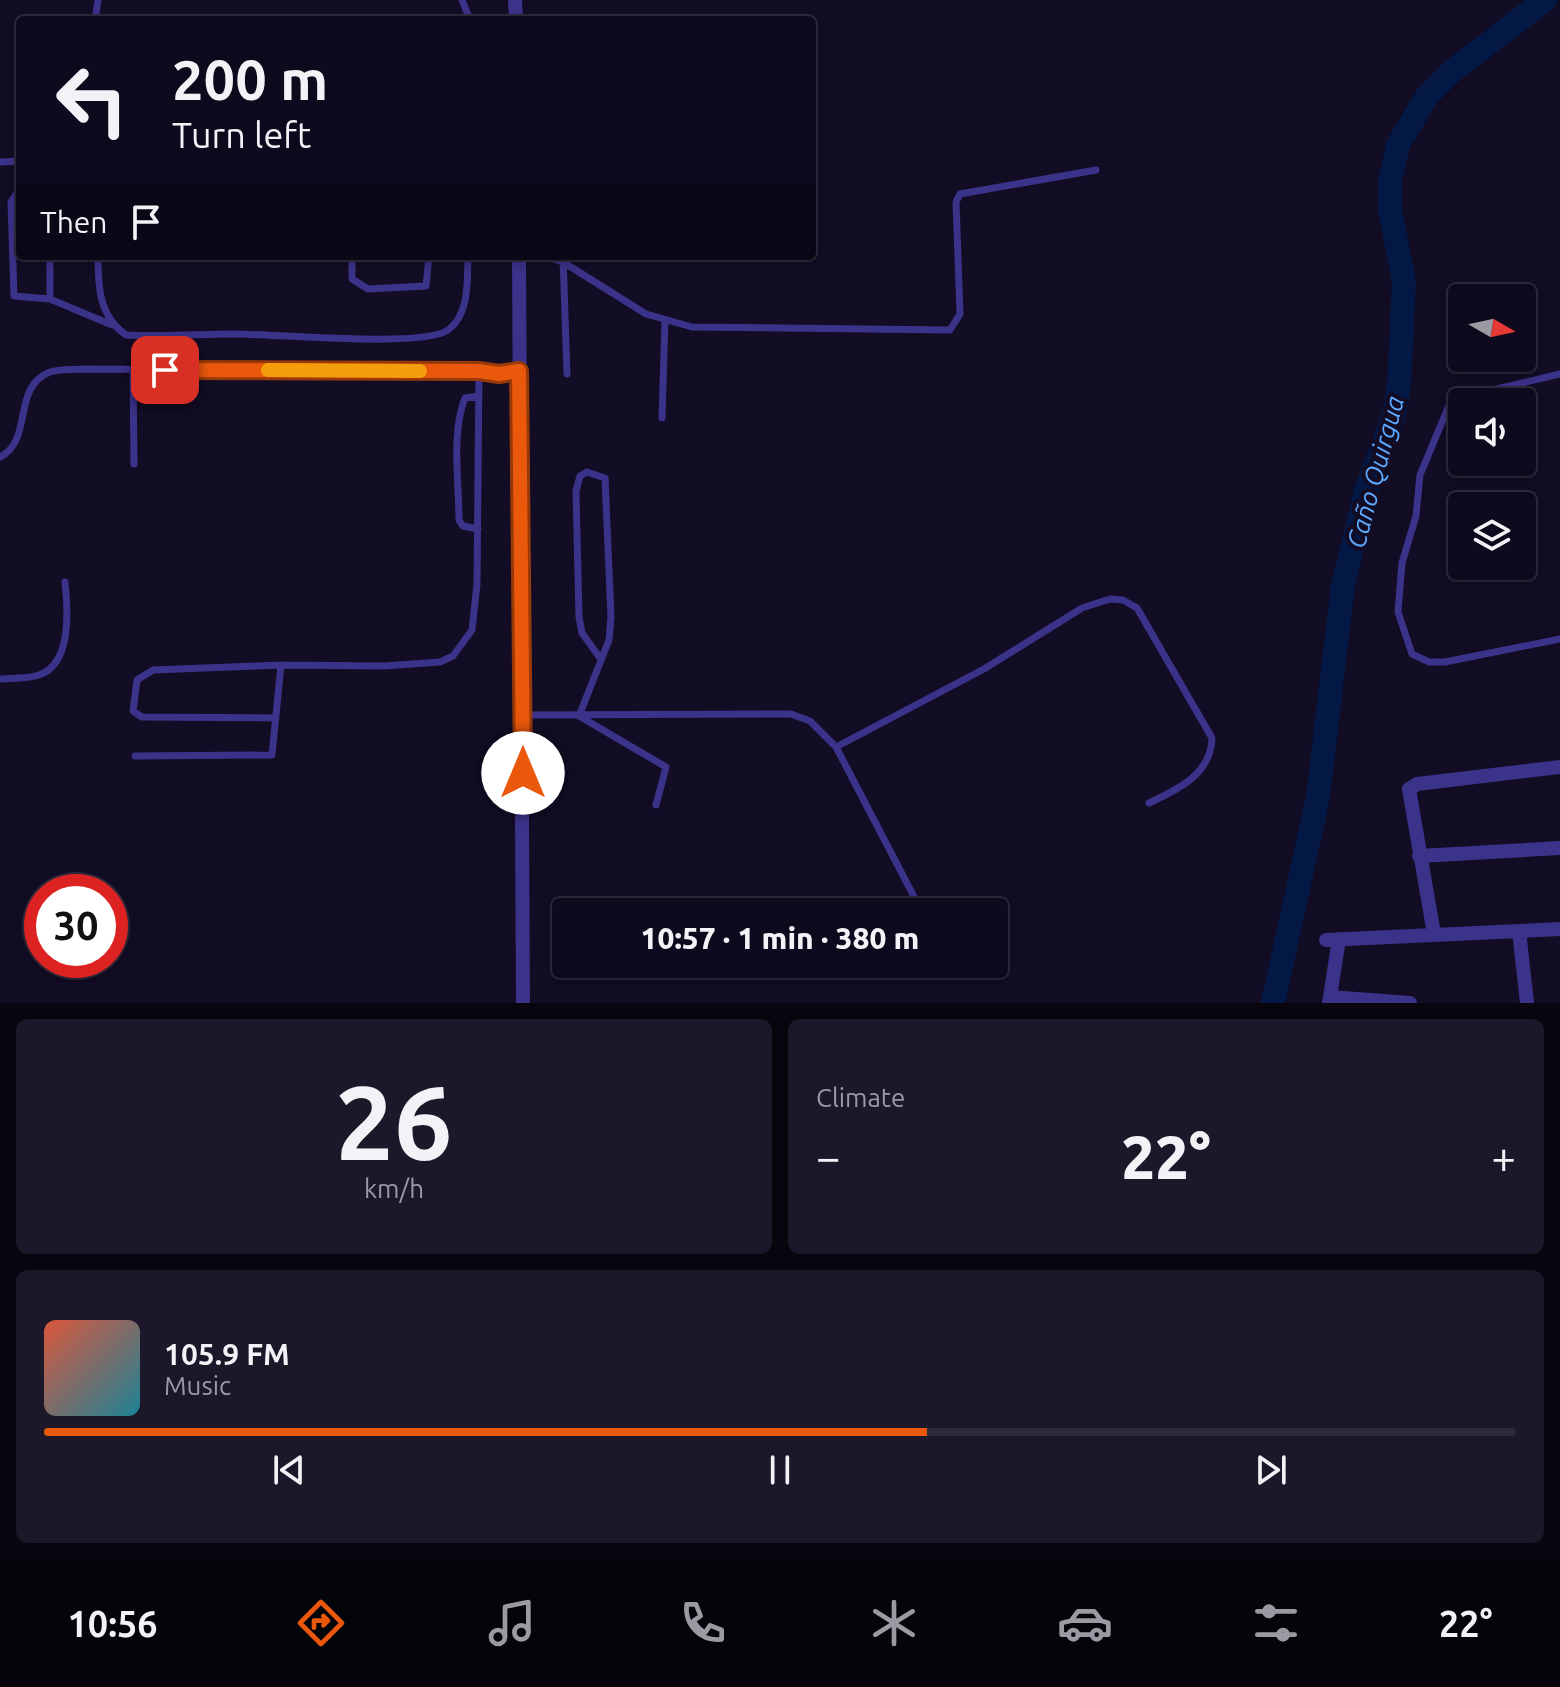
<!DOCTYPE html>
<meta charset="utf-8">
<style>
body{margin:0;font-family:Ubuntu,sans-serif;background:#1c1729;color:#f1f3f6;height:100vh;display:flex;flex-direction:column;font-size:30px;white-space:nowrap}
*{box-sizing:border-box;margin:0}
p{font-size:26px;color:#9b9aa3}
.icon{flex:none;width:44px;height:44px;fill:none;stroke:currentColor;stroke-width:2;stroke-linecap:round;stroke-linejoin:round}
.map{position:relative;height:1003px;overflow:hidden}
.details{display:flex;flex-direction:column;gap:16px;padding:16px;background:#08050f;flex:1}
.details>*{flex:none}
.guide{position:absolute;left:16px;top:16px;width:800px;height:244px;border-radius:8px;box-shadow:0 4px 12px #0003,0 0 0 2px #2e2a3b;background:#0e091c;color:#f1f3f6;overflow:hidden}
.needle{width:52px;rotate:99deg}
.controls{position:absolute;left:1448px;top:284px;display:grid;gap:16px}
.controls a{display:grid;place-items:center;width:88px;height:88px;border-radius:8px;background:#0e091c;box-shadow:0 4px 12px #0003,0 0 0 2px #2e2a3b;font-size:40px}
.speed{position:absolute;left:24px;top:874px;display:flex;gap:16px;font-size:40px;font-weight:700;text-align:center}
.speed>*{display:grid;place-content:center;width:104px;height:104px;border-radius:50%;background:#0e091c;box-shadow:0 4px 12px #0003,0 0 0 2px #2e2a3b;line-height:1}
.speed .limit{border:12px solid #d22;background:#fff;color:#111}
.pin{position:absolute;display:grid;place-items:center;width:68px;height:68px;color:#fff;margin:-34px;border-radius:16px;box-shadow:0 4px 12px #0006}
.me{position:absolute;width:88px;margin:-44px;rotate:0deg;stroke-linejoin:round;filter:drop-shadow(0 0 6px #0008)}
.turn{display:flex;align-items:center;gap:28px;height:168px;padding:0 24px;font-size:36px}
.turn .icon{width:104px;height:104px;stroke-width:2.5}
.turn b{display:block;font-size:56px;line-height:68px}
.then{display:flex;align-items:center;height:76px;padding:0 24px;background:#0003;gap:16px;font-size:30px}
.big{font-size:60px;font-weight:800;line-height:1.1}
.details .card{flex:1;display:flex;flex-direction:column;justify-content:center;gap:12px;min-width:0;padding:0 28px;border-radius:12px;background:#1c1729}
.details .dial{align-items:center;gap:0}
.dial b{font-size:104px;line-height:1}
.song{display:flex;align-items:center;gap:24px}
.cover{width:96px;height:96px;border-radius:12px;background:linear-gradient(135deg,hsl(10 70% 55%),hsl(190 70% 35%))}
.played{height:8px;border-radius:4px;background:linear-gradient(90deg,#ea580c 60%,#2e2a3b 60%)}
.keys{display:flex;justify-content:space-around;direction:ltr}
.heat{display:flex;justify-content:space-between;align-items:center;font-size:44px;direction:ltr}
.details .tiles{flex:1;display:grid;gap:16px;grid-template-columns:1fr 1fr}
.card:last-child{grid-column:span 2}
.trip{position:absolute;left:552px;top:898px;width:456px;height:80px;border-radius:8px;background:#0e091c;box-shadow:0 4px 12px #0003,0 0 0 2px #2e2a3b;font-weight:800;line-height:80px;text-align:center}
.tab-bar{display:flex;height:128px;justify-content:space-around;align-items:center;background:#06040b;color:#9b9aa3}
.tab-bar .icon{width:56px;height:56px}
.tab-bar .current{color:#ea580c}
.tab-bar b{font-size:36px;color:#f1f3f6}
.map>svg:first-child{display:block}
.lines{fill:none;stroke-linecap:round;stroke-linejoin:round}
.river{stroke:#041845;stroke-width:24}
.service{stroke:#3b3289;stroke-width:7}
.minor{stroke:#3b3289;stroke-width:14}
.route-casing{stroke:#983908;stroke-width:20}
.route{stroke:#ea580c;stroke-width:14}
.slow{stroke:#f59e0b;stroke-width:14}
.labels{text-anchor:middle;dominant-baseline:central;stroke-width:8;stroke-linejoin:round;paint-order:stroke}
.water-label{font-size:26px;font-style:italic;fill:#5da9ff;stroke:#120c25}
</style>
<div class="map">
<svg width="1560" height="1003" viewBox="0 0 1560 1003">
<rect width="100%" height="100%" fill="#120c25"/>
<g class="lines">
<path class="river" d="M1273,1003L1318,797L1343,585L1366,491L1394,414L1399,386L1404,281L1390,210V181L1398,145L1427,96L1451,72L1545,0"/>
<path class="service" d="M462,0L470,20
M95,20L98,0
M0,162L20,161
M20,189L11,202L14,296L50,299L112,325
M98,256C98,287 99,316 126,335C163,337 199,334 236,334C275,334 423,348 448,330C470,314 467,280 468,256
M352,256V279L368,289L426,286L429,256
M544,256L563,262L646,314L692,327L950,330L960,314L956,202L960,194L1096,170
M563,256L567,374
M50,299V256
M133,370L134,464
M1560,374L1467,396L1450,403L1420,475L1416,516L1402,563L1398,612L1412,654L1429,662H1445L1560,639
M662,418L665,320
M0,457C34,440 11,387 50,372C59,369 73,370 82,369L479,371L499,374L519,371
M478,529L463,526L459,520C459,482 451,433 465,398L479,396
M600,658L582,633L579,617L576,491L580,476L587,472L605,478L611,617L609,640L579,716L666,767L656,805
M0,679C12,678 27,679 39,675C72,664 68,610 65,582
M523,715L791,714L810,721L836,747L922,912
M275,718L142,717L133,711L137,680L153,670L281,665L384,666L440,662L453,656L472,630L477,584L479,371
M836,747L984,669L1082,608L1110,599L1123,600L1137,608L1212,738C1211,774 1179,789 1149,803
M135,756L272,755L281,665"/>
<path class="minor" d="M515,0L516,20
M519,256L523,1003
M1419,856L1560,848
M1519,931L1560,929
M1434,934L1409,789L1417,784L1560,767
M1326,940L1519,931L1527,1003
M1330,997L1410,1003
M1329,1003L1339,939"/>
</g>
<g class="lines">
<defs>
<path id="route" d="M165,370L479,371L499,374L519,371L523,773"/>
</defs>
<use href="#route" class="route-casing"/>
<use href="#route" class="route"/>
<path class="slow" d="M268,370L420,371"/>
</g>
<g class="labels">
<g class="water-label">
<text transform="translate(1375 472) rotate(-75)">Caño Quirgua</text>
</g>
</g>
</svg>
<div class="controls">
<a><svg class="needle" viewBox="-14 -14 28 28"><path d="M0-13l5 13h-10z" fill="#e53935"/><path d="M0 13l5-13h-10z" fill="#9b9aa3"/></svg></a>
<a><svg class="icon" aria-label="sound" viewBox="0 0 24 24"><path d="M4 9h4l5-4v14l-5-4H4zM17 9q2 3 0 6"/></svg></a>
<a><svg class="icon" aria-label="layers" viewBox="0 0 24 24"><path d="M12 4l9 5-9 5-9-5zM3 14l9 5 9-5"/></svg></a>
</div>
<div class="speed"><div class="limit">30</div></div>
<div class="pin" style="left:165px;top:370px;background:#d93025"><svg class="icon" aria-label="arrive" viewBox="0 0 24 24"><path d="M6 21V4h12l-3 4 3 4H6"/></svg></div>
<svg class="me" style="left:523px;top:773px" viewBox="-20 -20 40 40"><circle r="19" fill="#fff"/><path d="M0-13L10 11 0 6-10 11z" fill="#ea580c"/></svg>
<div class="trip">10:57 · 1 min · 380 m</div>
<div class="guide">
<div class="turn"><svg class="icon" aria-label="left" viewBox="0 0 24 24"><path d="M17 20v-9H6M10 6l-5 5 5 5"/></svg><div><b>200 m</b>Turn left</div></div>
<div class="then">Then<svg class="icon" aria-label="arrive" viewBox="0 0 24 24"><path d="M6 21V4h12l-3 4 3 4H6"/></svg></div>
</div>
</div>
<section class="details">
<div class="tiles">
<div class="card dial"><b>26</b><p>km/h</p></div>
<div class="card"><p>Climate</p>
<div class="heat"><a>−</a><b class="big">22°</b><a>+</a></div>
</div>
<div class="card">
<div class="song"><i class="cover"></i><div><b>105.9 FM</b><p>Music</p></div></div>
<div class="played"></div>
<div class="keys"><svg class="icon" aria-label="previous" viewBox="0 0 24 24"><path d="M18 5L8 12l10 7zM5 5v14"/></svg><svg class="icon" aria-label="pause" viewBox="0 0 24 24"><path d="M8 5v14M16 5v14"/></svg><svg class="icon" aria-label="next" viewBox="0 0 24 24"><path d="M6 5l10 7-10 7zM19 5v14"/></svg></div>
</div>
</div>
</section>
<nav class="tab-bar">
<b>10:56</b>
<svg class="icon current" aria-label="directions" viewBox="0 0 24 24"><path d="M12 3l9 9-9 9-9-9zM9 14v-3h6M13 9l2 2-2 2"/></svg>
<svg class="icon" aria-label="music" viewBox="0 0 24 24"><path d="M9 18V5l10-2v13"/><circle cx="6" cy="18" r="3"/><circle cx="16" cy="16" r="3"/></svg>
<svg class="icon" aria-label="phone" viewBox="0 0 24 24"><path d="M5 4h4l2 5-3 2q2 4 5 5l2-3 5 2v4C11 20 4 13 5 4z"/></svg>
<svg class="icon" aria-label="climate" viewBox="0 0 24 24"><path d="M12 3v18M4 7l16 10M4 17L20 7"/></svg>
<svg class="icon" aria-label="car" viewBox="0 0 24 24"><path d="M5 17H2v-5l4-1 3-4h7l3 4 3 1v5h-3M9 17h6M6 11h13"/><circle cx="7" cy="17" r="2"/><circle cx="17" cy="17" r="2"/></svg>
<svg class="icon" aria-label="filters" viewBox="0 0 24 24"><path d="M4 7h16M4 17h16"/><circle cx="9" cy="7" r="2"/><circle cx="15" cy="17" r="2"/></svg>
<b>22°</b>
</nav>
